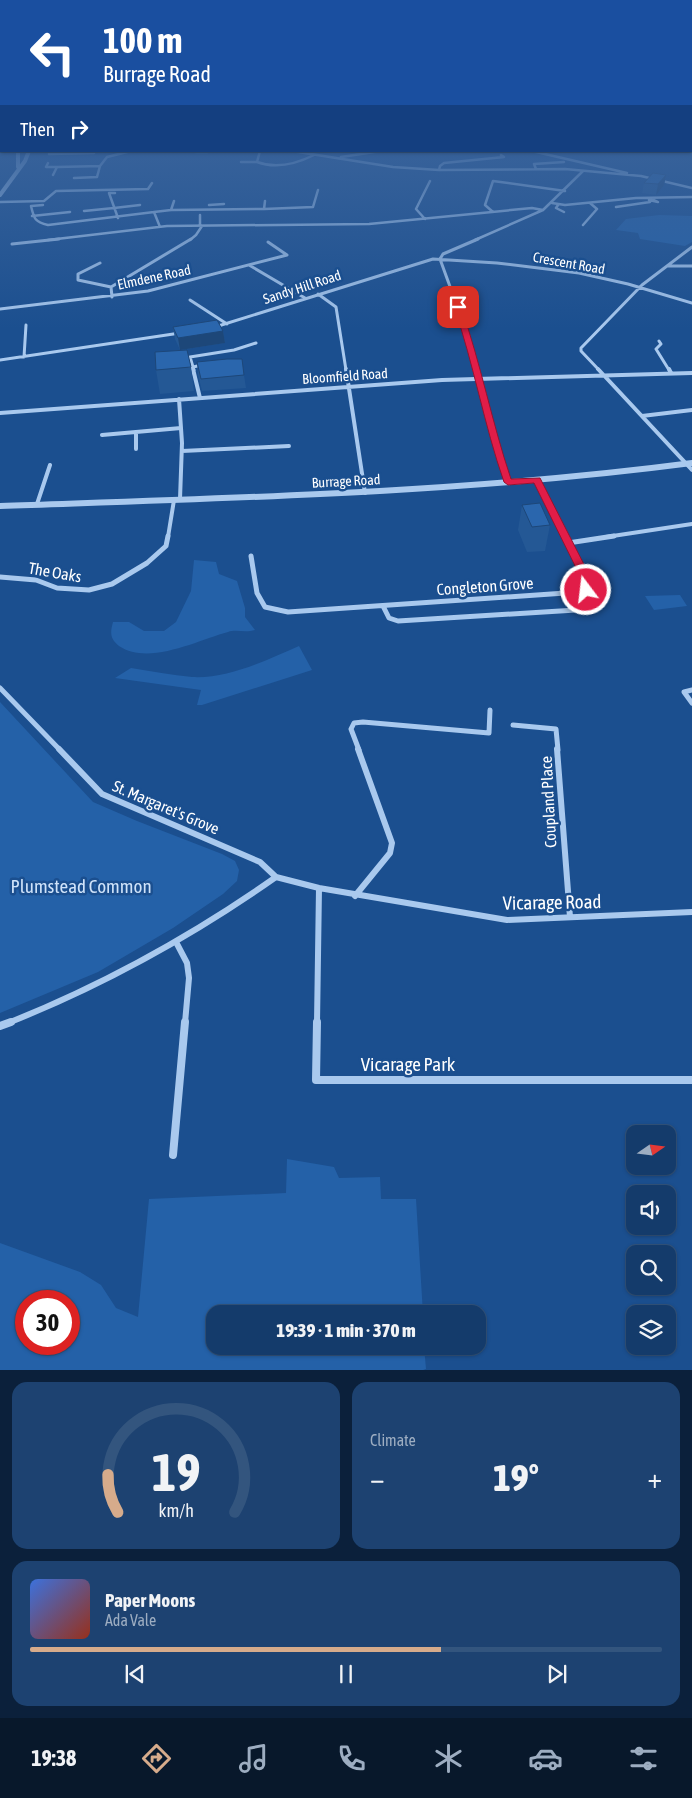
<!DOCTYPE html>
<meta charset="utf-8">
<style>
body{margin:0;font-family:"Asap Condensed",sans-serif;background:#1d4271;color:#f1f3f6;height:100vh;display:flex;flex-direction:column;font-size:19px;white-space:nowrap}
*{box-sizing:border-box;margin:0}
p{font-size:16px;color:#9dadc1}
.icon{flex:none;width:28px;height:28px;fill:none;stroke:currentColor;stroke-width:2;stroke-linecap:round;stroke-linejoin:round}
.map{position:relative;height:1370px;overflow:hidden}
.panel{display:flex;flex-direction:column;gap:12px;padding:12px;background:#0b203b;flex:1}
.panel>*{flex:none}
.guide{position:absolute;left:0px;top:0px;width:692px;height:152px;box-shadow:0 1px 4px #0004,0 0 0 1px #33557e;background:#1a4fa0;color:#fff;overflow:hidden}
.needle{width:32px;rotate:76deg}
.fabs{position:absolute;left:626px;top:1125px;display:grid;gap:10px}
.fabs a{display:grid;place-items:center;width:50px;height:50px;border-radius:10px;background:#143b6b;box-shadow:0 1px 4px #0004,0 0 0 1px #33557e;font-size:25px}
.speed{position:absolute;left:15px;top:1290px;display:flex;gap:10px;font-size:25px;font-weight:700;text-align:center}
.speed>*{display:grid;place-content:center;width:65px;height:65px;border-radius:50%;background:#143b6b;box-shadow:0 1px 4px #0004,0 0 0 1px #33557e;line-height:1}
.speed .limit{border:8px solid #d22;background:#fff;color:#111}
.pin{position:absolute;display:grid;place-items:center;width:42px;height:42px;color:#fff;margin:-21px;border-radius:10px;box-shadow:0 2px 8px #0006}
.me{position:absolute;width:55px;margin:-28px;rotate:345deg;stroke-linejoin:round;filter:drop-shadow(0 0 4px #0008)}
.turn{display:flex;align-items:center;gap:18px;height:105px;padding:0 20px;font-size:22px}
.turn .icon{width:65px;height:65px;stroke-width:2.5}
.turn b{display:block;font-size:35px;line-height:42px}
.then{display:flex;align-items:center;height:48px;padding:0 20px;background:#0003;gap:10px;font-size:19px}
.big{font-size:38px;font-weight:800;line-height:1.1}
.panel .widget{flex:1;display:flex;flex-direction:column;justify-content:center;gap:8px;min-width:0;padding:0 18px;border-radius:15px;background:#1d4271}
.panel .dial{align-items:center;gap:0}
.dial svg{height:130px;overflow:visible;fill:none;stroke:#33557e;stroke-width:7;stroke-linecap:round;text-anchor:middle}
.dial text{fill:#f1f3f6;stroke:none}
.song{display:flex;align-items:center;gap:15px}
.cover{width:60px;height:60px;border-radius:8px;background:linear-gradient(135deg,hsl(220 70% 55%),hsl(10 70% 35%))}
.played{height:5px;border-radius:2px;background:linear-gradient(90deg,#d6ab8b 65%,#33557e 65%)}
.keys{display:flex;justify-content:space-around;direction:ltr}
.heat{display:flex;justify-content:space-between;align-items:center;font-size:28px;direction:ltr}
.panel .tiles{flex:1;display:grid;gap:12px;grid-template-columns:1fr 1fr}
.widget:last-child{grid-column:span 2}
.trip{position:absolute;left:206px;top:1305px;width:280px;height:50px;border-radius:15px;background:#143b6b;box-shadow:0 1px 4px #0004,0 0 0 1px #33557e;font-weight:800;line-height:50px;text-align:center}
.menu{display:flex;height:80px;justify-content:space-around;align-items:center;background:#08182b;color:#9dadc1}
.menu .icon{width:35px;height:35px}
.menu .active{color:#d6ab8b}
.menu b{font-size:22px;color:#f1f3f6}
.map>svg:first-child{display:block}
.green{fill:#2461a8;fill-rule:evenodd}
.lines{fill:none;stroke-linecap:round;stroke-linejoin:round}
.minor-far5{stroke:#a9c9ee;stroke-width:2.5}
.minor-far4{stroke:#a9c9ee;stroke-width:3}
.minor-far3{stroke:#a9c9ee;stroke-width:4}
.minor-far2{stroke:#a9c9ee;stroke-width:5}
.minor-far1{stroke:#a9c9ee;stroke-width:6}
.minor{stroke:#a9c9ee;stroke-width:8}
.tertiary-far1{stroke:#a9c9ee;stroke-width:4}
.tertiary{stroke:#a9c9ee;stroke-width:6}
.trunk{fill:#f8faff;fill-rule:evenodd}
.wall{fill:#245895}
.shaded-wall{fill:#1d4779}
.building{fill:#2a66ad;stroke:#1d4779}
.route{fill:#e11d48;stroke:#92132f}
.labels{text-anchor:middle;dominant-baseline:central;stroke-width:5;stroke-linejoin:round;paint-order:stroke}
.far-street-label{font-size:14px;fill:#fff;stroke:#1b4f8f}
.street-label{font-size:16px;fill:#fff;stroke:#1b4f8f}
.near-park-label{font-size:19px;fill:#cfe3fa;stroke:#1b4f8f}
.near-street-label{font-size:19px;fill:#fff;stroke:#1b4f8f}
</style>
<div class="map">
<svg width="692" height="1371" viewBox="0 0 692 1371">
<rect width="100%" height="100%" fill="#1b4f8f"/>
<path class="green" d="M659,215L692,216V242L685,246L640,239L638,233L616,230L626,219Z
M194,560L216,562L219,574L237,581L245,608V617L255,630C245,633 236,629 228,632C198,640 149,666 119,646C110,639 110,633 113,622H129L144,631H164L176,622L191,591Z
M680,595L687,606L654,610L645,596Z
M299,646L312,670L202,705H197L201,690L115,678L131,668C151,671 172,675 192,677C228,679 267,660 299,646Z
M0,702L93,802L137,821L222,854L235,861L239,870L237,881L223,894L173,928L98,972L0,1013Z
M287,1159L334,1167L339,1178L380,1177L381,1199H416L423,1314H215V1346H424L426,1369L420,1371L0,1370V1243L80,1272L101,1285L116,1308L138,1317L149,1199L286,1193ZM26,1301H69V1344H26Z"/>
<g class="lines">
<path class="minor-far5" d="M260,151L257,162C276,169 296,164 314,155
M292,151L393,167L439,170L565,169L641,176L692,188
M532,151L627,173
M196,152H207
M49,154L94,153
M341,157L381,151
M241,162H257
M48,163L46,167H57
M100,166L107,157L131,151
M536,169L534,164L564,162
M439,170L440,166L444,163L504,157L501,155
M53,175L57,167L100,166L97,177L74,178
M115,193H109L118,218
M649,200L658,202L652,199
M0,202L44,201L56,191L148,189L152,183
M552,203L565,205L636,198L692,197
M43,205L31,206C34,219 35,222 48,225L154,212
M209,205L224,204
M558,205L556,208L564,212
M616,207L650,202
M114,208L140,205
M264,209L313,207L318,190
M171,210L174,201
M84,211L114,208
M493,212L485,205L493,181L565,191
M200,215V226
M32,216L70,212
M425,219L416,209L430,181
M583,225L597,209L590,203
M160,227L154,212L171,210L264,209L265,201
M48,240L167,226L369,224L532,208L543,210
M190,240L196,235L202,226
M475,240L543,210L583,171"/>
<path class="minor-far4" d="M12,244L59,239
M440,259L469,339L477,370
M440,259L443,254L478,239
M100,263L78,274V280L111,287
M249,265L305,298
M668,266H692
M318,294L336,307L346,370
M112,297L111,287L191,239
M190,300L227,324
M0,309L148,291L287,255L268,242
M215,327L433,259L497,263L579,273L628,284L692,303
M659,341L661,344L656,349L669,370
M24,357L26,325
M0,360L180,333
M202,365L193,367L190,357L234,350L256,343
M190,368L193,367L194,370
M599,370L581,351V348L642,285L692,247"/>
<path class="minor-far3" d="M193,369L200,398
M346,369L365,493
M477,369L497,449L508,482
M598,369L692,470
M669,369L671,373
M179,399L182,443L180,499
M0,413L442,380L692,373
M642,416L692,410
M136,432V449
M102,435L181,428
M182,451L289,446
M537,480L566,537
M37,504L50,465
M168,537L174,500
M606,537L692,524"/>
<path class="minor-far2" d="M568,543L614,536
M251,556L257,593L265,607L288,612L580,592L586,590L589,584L565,536
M0,577L36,580L57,588L89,590L112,584L147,563L166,546L168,536
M383,606L389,618L398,621L576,610
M0,688L60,750
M692,690L684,692L692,703
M513,725L556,729L558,750
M359,750L351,729L354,723L363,722L489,733L490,710"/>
<path class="minor-far1" d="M59,749L102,794L260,862L276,877L319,888L507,920L692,912
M557,749L570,917
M355,896L390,853L392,843L358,749
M176,942L187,963L189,978L185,1023
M8,1023C103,985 192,936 276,877
M317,1023L319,888"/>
<path class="minor" d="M317,1022L316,1080H692
M0,1026L11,1022
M173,1155L185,1022"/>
<path class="tertiary-far1" d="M18,151V167
M0,195L25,161L29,151"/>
<path class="tertiary" d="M0,506C231,498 463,493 692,463"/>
<path class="trunk" d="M0,140H1V144H0Z"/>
</g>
<path class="wall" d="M666,175L664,185L656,195L642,193L644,183Z
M173,327L223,331L225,343L180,350L175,339Z
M197,362L244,375L246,388L202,391L198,375Z
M191,367L194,391L160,394L156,370Z
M522,505L550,525L545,551L527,552L518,530Z"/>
<path class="shaded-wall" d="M666,175L664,185L656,195L658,184Z
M223,331L225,343L180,350L178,338Z"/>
<path class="building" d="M653,173L666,175L658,184L644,183Z
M217,320L223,331L178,338L173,327Z
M187,350L191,367L156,370L155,352Z
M227,359H242L244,375L201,379L197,362Z
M540,503L550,525L532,527L522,505Z"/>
<linearGradient id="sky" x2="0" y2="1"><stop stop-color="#0f2b4f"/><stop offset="0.42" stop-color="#39639b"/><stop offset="1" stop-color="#39639b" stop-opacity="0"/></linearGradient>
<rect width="692" height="329" fill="url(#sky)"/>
<path class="route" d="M458,305L461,307C481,364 492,423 511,479L540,478L594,584L590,592L586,593L581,590L584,584L534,483L508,485L504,482C484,425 474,365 454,307Z"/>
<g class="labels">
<g class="far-street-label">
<text transform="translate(569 263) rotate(10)">Crescent Road</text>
<text transform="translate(154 277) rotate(-12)">Elmdene Road</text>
<text transform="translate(302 287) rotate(-18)">Sandy Hill Road</text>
<text transform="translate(345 376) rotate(-4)">Bloomfield Road</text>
<text transform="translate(346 481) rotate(-3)">Burrage Road</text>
</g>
<g class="street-label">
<text transform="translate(55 572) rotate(10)">The Oaks</text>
<text transform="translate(485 586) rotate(-4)">Congleton Grove</text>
<text transform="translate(548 802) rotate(-93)">Coupland Place</text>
<text transform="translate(166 807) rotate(23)">St. Margaret's Grove</text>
</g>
<g class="near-park-label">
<text x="81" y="886">Plumstead Common</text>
</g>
<g class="near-street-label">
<text transform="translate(552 902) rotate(-1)">Vicarage Road</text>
<text x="408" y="1064">Vicarage Park</text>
</g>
</g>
</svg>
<div class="fabs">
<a><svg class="needle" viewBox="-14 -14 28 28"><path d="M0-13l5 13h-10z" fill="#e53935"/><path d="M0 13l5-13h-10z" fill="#9dadc1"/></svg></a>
<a><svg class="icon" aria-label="sound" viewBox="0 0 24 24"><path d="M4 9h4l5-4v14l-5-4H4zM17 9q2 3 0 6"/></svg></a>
<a><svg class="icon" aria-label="search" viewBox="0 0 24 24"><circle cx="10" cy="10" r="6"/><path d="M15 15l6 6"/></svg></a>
<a><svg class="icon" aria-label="layers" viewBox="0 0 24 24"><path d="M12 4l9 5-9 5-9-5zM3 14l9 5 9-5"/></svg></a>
</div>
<div class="speed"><div class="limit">30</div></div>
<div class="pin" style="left:458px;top:307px;background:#d93025"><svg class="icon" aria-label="arrive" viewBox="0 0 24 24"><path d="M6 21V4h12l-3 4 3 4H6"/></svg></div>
<svg class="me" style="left:586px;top:590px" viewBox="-20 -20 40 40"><circle r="17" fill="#e11d48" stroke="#fff" stroke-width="3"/><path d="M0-11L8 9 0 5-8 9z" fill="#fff"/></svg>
<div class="trip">19:39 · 1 min · 370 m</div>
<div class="guide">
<div class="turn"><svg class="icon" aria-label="left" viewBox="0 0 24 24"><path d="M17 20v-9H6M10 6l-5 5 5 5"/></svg><div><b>100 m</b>Burrage Road</div></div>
<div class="then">Then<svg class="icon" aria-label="right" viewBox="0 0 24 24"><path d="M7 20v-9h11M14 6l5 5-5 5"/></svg></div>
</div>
</div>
<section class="panel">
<div class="tiles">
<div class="widget dial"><svg viewBox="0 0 100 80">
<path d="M14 69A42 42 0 1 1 86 69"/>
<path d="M14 69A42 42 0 0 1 8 46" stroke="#d6ab8b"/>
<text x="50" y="56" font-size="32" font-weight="700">19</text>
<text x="50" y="72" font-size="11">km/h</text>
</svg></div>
<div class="widget"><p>Climate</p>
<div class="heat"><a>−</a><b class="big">19°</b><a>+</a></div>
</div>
<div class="widget">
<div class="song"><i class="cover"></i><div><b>Paper Moons</b><p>Ada Vale</p></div></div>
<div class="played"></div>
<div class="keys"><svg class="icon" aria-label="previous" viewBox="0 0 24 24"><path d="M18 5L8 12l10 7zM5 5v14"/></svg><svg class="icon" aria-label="pause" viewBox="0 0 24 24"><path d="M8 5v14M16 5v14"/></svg><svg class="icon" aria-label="next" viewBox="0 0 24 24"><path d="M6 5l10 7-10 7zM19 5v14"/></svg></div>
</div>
</div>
</section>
<nav class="menu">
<b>19:38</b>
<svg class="icon active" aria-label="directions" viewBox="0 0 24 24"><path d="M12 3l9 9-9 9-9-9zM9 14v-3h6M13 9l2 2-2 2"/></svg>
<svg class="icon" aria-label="music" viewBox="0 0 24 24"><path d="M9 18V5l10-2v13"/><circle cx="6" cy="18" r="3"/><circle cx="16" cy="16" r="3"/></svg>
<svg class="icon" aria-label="phone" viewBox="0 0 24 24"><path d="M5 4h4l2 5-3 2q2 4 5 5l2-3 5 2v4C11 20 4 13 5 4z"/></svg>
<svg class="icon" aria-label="climate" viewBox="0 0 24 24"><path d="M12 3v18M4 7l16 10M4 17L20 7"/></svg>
<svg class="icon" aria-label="car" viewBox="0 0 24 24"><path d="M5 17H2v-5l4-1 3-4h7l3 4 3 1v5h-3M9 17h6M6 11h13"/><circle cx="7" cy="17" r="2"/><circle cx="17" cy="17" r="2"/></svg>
<svg class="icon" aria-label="filters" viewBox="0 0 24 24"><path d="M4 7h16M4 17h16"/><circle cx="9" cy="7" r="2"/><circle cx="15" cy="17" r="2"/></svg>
</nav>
